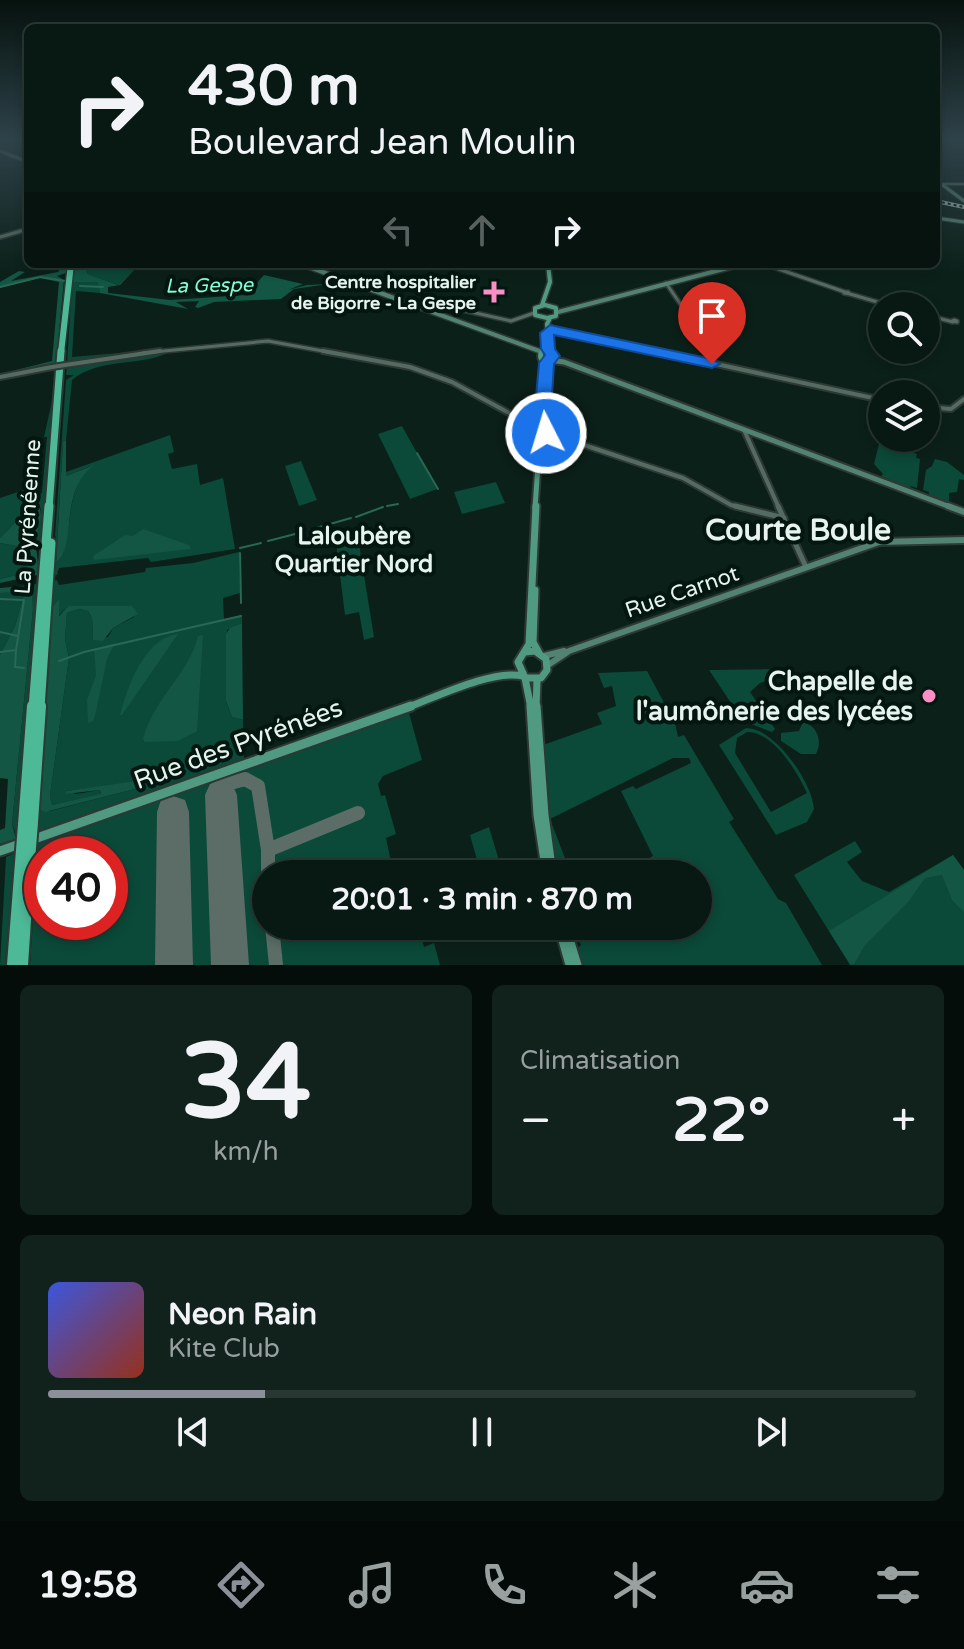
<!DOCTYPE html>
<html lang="fr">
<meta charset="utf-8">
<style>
body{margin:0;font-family:"Varela Round",sans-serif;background:#11211c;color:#f1f3f6;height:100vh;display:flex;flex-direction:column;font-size:30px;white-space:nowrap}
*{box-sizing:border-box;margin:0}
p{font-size:26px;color:#98a0a0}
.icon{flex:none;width:44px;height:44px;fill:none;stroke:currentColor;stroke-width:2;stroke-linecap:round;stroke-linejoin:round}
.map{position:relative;height:965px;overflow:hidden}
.details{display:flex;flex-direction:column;gap:20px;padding:20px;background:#040d0a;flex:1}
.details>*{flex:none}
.hud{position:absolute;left:24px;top:24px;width:916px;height:244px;border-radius:12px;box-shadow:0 4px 12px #0003,0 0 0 2px #293733;background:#081813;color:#f1f3f6;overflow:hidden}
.fabs{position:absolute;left:868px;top:292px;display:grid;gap:16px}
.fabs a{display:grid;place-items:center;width:72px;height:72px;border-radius:50%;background:#081813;box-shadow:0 4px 12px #0003,0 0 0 2px #293733;font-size:40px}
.speed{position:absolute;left:24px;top:836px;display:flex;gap:16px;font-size:40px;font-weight:700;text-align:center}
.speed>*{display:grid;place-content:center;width:104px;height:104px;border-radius:50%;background:#081813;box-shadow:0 4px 12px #0003,0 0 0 2px #293733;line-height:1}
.speed .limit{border:12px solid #d22;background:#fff;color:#111}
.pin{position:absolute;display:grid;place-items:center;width:68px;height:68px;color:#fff;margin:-82px -34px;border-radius:50% 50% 50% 0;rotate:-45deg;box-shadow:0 0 8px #0007}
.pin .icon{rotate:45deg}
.me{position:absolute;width:88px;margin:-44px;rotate:355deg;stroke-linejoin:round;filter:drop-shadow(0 0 6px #0008)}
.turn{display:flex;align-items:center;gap:28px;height:168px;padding:0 32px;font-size:36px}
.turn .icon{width:104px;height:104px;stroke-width:2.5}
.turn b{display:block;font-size:56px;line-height:68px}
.lanes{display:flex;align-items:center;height:76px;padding:0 32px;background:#0003;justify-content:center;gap:40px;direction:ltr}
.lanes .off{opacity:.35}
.big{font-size:60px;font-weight:800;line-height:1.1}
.details .widget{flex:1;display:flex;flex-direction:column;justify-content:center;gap:12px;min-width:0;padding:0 28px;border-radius:12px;background:#11211c}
.details .dial{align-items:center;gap:0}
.dial b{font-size:104px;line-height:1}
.song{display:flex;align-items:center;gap:24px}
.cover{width:96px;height:96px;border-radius:12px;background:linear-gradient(135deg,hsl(230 70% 55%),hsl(10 70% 35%))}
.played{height:8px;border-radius:4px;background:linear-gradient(90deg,#8c9099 25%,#293733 25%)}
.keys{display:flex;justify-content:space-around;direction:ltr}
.heat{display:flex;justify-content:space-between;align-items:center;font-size:44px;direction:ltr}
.details .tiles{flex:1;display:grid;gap:20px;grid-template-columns:1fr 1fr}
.widget:last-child{grid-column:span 2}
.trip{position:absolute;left:252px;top:860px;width:460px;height:80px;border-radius:40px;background:#081813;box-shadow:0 4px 12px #0003,0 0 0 2px #293733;font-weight:800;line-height:80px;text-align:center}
.menu{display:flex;height:128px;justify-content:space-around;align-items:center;background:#030a08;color:#98a0a0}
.menu .icon{width:56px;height:56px}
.menu .on{color:#8c9099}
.menu b{font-size:36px;color:#f1f3f6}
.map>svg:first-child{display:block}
.green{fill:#0b4938;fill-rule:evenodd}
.forest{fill:#125643}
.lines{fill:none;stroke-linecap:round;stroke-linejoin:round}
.stream{stroke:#286854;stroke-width:2}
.taxiway{stroke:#5b6d66;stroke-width:14}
.runway{fill:#5b6d66;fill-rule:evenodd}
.tertiary-far3-casing{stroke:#2e3834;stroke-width:4}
.tertiary-far2-casing{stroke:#2e3834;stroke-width:6}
.tertiary-far1-casing{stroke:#2e3834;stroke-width:8}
.tertiary-casing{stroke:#2e3834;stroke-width:9}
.secondary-far3-casing{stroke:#2e3834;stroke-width:5}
.secondary-far2-casing{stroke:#2e3834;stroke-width:7}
.secondary-far1-casing{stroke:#2e3834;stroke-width:9}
.secondary-casing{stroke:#2e3834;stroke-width:10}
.primary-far3-casing{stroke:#2e3834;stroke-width:7}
.primary-far2-casing{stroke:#2e3834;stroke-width:9}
.primary-far1-casing{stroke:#2e3834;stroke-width:11}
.primary-casing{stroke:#2e3834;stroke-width:13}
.motorway-far3-casing{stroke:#2e3834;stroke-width:9}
.motorway-far2-casing{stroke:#2e3834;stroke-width:11}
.motorway-far1-casing{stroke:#2e3834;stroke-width:13}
.motorway-casing{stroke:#2e3834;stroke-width:16}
.tertiary-far3{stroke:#546b62;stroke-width:2}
.tertiary-far2{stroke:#546b62;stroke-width:3}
.tertiary-far1{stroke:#546b62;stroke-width:4}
.tertiary{stroke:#546b62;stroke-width:5}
.secondary-far3{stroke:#528272;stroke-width:3}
.secondary-far2{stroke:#528272;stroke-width:4}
.secondary-far1{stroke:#528272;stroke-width:5}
.secondary{stroke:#528272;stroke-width:6}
.primary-far3{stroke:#509a82;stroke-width:4}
.primary-far2{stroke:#509a82;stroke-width:5}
.primary-far1{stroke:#509a82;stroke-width:7}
.primary{stroke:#509a82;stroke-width:9}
.motorway-far3{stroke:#4db997;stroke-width:6}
.motorway-far2{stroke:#4db997;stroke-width:7}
.motorway-far1{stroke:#4db997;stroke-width:9}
.motorway{stroke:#4db997;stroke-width:12}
.rail-casing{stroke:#abbab4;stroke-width:4}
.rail{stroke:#031610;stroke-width:2;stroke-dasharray:3;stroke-linecap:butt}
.tertiary-bridge-casing{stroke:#2e3834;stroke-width:8;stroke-linecap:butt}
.motorway-bridge-casing{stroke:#2e3834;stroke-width:16;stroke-linecap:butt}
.tertiary-bridge{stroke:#546b62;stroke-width:4}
.motorway-bridge{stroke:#4db997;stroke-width:12}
.route{fill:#1a73e8;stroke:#114b97;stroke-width:2}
.poi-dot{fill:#fb8fc5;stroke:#031610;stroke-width:3}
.labels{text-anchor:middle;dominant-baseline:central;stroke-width:8;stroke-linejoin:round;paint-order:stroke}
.far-poi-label{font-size:18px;font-weight:bold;fill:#e7f4ee;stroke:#031610;text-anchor:end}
.far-water-label{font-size:20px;font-style:italic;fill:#86fdd5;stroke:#031610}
.street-label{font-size:22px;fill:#e7f4ee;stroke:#031610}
.neighbourhood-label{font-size:24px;font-weight:bold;fill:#e7f4ee;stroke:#031610}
.near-poi-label{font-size:26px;font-weight:bold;fill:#e7f4ee;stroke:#031610;text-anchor:end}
.near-street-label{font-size:26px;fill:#e7f4ee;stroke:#031610}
.district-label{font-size:30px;font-weight:bold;fill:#e7f4ee;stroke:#031610}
</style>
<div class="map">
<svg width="964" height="965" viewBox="0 0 964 965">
<rect width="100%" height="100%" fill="#0b2019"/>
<path class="green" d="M90,264H140L118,285L88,274L86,270Z
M93,280L99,282L100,293L76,291L72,357L166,349L67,363L72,282Z
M170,352C140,367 100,357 72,380L66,440L63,442L57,544L55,535L66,380L74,375H66L67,367Z
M54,392L42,535L38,547L35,542L41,509L37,502C24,509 12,527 0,538V498L35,486V496L42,493L47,437H44Z
M402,426L437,489L410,499L378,434Z
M170,435L174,452L168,454L172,469L197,464L200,485L223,478L235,549L151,562L148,558L59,568L57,575L53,576L56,557V563C77,544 60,495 91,466L66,476V472Z
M880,440L917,454L916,458L920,459L917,488L911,486L910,489L881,476L883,474L874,464Z
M935,459L947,462L964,475V480L959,479L957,492L949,493V503L928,496L929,492L923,490L926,470L932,466Z
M301,461L317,500L299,506L285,466Z
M496,482L505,503L462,514L454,492Z
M358,538L374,637L364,640L359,612L345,615L336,543Z
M0,543L27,548L25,562L28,572L0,579Z
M239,552L240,593L223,598L224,619L242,615V623L227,630L226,701L232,717L243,720L244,762L37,833L38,808L50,811L135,789L136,782L66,791L76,794L100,790L101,795L52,805L50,796L69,658L65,639L67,613L79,609L88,611L92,618L93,640L108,637L113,628L134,617L132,606H68L58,616L59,600L51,609L52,581L57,580L59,585L145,572L146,568L193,563Z
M39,583L16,834L12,824L33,609L32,585Z
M22,591L24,594L15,626L0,655V593Z
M785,669L787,673L760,683L750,692L775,729L772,732L743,721L709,670Z
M647,671L675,723L678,737L684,735L734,819L729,822L778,899L786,903L822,965H583L577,948L581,945L573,926H698V874H620L653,856L621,791L633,786L636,789L691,763L689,758H673L550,819L571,874H556L548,817L543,745L602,724L597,713L616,706L612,686L604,688L598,673Z
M409,713L422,760L383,776L378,784L381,796L385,795L396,834L386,838L391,862L402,858L406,874H266V926H419L424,947L434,943L440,965H30L38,843ZM110,854V922H42V854Z
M803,722C817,725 823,741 816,754H801L781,741V733L799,731Z
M746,728C775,728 812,782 814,809L807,822L776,835L719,745ZM747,732C774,732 797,772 807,793L771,812L735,753L737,738Z
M489,827L503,874H481L470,835Z
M855,841L862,852L847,862L862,881L889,892L953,855L964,870V965H850L794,875Z
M15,853L5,965H0L6,857Z"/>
<path class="forest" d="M64,264H68L66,273L57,276L64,280L56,363L4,373L52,361L59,282L40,278L0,288V282L19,271L25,272L11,281L58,272Z
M76,264H90L86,270L88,274L118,285L138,266L120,285L108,287V293L170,300L246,295L264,275L303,284L288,290L307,285L329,284L294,289L281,299L214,302L198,308L195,307L199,301L176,302L188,309L100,293L98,282H72Z
M66,440V476L94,465C57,494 79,544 56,563L63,442Z
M37,502C44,511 39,526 36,537C34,545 40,561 37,575L0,583V579L28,572L25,562L27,548L0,543V538C12,527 24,509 37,502Z
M143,529L189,545L191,549L94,560L93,556L125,535L133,536Z
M32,585L33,609L12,824L16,839L0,844V830L5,828L8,779L0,778V655L15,626L24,594L22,592L0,593V588Z
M59,599V616L68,606H132L138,614L113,628L103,641L93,640L92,618L88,611L79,609L67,613L65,639L69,658L50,796L52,805L101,794L100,790L65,794L66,791L136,781L135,789L45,812L38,808L51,609Z
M242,623L243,720L232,717L226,701V634L230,628Z
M178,634L122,715H120C127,687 145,637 178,634Z
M203,635L197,731L178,741L145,742L143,739C153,699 189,674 198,636Z
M115,643L107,659L95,716L93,721L88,723L87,700L96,675L94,649Z
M953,855L964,870V912L952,900L942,875L925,878L909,901L865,945L854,964H850L829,931Z"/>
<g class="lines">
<path class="stream" d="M80,286L103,287
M0,287L40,277L65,281
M417,453L438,489
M387,506L398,504
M356,517L383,507
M316,528L351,518
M310,530L313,529
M268,541L299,533
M240,548L261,543
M240,553L241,603
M0,599L24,600L16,650
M0,632L18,636
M0,652L16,650L15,667L24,668
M59,661L84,652L241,616"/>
<path class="taxiway" d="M223,785L245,779L258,786L268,850L358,813
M268,850V874
M272,926L276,965"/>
<path class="runway" d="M221,779L232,784L237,795L249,965H211L205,795L210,784Z
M173,796L185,800L189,812L193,965H155L157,812L161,800Z"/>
<defs>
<path id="tertiary-far3" d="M942,184H964
M14,233L28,229"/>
<path id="tertiary-far2" d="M0,237L21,231
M764,264L845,292
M666,283L692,321L707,353
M848,292L850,294L844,293Z
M850,294L891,306
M425,309H458L511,321L534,313
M926,315L953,322
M954,320L957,321V322L952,321Z
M547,324L554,329L665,353
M143,353L268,341L334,353"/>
<path id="tertiary-far1" d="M323,351L410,367L452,382L542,431L683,478L731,505L743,508
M656,351L882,400
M706,351L712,364
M72,364L160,351
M0,377L52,367
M926,407L951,409L964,399
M744,430L779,508"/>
<path id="tertiary" d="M735,506L784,518
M778,506L806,567"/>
<path id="secondary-far3" d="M0,151L28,162
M936,180L964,201
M936,218L964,222"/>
<path id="secondary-far2" d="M301,264L542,352
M558,312L743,264"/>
<path id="secondary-far1" d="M550,360L564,362L953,508"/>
<path id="secondary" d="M948,506L964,512
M544,656L564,651
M548,665L569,651L879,542L964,540"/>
<path id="primary-far3" d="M542,305L550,282L548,264
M545,305L556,308V316L547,318L535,315V308Z
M549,352L547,324L550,318"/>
<path id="primary-far2" d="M540.5 356a5.5 5.5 0 1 1 11 0a5.5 5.5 0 1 1-11 0Z
M535,508L544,378L542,360"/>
<path id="primary-far1" d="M535,590L533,642L539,653
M525,652L535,651L546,659L547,670L541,678H525L518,662L529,644L536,506
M525,678L531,708
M406,708C436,697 493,669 523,676
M536,708L537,680"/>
<path id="primary" d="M531,706L538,815L547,874
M536,706L544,815L552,874
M0,851L411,706
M559,926L570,965
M565,926L577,965"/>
<path id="motorway-far3" d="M61,353L71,264"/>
<path id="motorway-far2" d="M49,508L61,351"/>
<path id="motorway-far1" d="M33,708L49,506
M40,708L51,543"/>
<path id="motorway" d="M32,822L40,706
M24,825L33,706
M13,965L21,863
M22,965L29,860"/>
</defs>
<use href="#tertiary-far3" class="tertiary-far3-casing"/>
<use href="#tertiary-far2" class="tertiary-far2-casing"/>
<use href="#tertiary-far1" class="tertiary-far1-casing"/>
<use href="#tertiary" class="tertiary-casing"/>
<use href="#secondary-far3" class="secondary-far3-casing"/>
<use href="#secondary-far2" class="secondary-far2-casing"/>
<use href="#secondary-far1" class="secondary-far1-casing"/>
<use href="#secondary" class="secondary-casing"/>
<use href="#primary-far3" class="primary-far3-casing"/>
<use href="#primary-far2" class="primary-far2-casing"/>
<use href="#primary-far1" class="primary-far1-casing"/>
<use href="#primary" class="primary-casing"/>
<use href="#motorway-far3" class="motorway-far3-casing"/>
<use href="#motorway-far2" class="motorway-far2-casing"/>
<use href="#motorway-far1" class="motorway-far1-casing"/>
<use href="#motorway" class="motorway-casing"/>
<use href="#tertiary-far3" class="tertiary-far3"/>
<use href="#tertiary-far2" class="tertiary-far2"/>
<use href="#tertiary-far1" class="tertiary-far1"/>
<use href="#tertiary" class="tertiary"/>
<use href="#secondary-far3" class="secondary-far3"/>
<use href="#secondary-far2" class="secondary-far2"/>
<use href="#secondary-far1" class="secondary-far1"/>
<use href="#secondary" class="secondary"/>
<use href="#primary-far3" class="primary-far3"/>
<use href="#primary-far2" class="primary-far2"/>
<use href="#primary-far1" class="primary-far1"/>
<use href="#primary" class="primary"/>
<use href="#motorway-far3" class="motorway-far3"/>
<use href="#motorway-far2" class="motorway-far2"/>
<use href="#motorway-far1" class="motorway-far1"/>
<use href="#motorway" class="motorway"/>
<defs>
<path id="rail" d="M936,201L964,207"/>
</defs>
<use href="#rail" class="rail-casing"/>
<use href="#rail" class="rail"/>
<defs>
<path id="tertiary-bridge" d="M52,367L72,364"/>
<path id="motorway-bridge" d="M29,860L32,822
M21,863L24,825"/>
</defs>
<use href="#tertiary-bridge" class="tertiary-bridge-casing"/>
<use href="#motorway-bridge" class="motorway-bridge-casing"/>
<use href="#tertiary-bridge" class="tertiary-bridge"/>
<use href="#motorway-bridge" class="motorway-bridge"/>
</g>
<linearGradient id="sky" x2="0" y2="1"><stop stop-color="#06120e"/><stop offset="0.51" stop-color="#2e4249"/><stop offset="1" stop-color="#2e4249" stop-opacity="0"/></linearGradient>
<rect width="964" height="274" fill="url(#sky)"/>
<path class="route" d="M550,325L712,359L720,364L712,368L554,335L555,349L560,356L554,364L550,428L555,433L546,439L533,431L539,363L545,355L541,349L540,333Z"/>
<g class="poi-dot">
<path d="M490 280h8v8h8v8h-8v8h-8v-8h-8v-8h8z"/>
<circle cx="929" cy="696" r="8"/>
</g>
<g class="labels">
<g class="far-poi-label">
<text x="476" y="282">Centre hospitalier<tspan x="476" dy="21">de Bigorre - La Gespe</tspan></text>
</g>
<g class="far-water-label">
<text transform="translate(209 286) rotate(-1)">La Gespe</text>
</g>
<g class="street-label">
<text transform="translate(28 517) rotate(-86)">La Pyrénéenne</text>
<text transform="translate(682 592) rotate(-19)">Rue Carnot</text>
</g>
<g class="neighbourhood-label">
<text x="354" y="536">Laloubère<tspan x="354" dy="28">Quartier Nord</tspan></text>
</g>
<g class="near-poi-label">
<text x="913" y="681">Chapelle de<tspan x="913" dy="30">l'aumônerie des lycées</tspan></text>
</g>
<g class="near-street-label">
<text transform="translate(238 744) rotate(-20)">Rue des Pyrénées</text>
</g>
<g class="district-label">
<text x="798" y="530">Courte Boule</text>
</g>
</g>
</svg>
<div class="fabs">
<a><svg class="icon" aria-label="search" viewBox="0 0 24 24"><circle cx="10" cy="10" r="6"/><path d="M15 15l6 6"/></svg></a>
<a><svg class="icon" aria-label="layers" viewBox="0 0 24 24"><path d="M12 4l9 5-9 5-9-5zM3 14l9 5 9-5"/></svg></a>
</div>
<div class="speed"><div class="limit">40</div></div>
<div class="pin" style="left:712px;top:364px;background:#d93025"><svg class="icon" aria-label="arrive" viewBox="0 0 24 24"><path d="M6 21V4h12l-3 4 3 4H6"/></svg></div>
<svg class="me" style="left:546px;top:433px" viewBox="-20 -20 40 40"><circle r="17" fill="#1a73e8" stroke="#fff" stroke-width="3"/><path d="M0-11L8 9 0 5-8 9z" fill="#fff"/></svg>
<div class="trip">20:01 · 3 min · 870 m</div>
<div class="hud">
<div class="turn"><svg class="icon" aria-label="right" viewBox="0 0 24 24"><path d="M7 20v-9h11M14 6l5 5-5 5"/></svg><div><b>430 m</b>Boulevard Jean Moulin</div></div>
<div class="lanes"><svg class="icon off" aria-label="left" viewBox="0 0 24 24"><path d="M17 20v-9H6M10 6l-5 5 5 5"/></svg><svg class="icon off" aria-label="ahead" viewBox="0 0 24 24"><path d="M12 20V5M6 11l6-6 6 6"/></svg><svg class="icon" aria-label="right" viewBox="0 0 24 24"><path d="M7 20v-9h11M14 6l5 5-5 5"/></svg></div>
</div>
</div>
<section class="details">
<div class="tiles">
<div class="widget dial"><b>34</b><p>km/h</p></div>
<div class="widget"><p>Climatisation</p>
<div class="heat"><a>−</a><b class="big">22°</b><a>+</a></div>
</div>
<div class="widget">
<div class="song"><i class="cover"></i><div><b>Neon Rain</b><p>Kite Club</p></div></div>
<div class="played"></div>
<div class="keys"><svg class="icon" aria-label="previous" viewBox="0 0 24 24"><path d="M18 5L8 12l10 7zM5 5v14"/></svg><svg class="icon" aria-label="pause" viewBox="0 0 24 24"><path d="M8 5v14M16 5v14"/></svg><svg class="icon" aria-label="next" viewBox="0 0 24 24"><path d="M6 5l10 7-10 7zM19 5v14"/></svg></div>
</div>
</div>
</section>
<nav class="menu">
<b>19:58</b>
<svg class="icon on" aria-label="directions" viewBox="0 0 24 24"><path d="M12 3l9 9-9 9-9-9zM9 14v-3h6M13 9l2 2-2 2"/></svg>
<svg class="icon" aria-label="music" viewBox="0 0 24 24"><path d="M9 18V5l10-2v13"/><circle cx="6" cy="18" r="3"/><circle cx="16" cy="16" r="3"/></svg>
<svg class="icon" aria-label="phone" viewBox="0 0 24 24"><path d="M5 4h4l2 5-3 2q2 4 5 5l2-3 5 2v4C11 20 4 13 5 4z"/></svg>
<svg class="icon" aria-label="climate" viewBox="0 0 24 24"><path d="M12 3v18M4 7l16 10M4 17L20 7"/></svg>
<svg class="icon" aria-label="car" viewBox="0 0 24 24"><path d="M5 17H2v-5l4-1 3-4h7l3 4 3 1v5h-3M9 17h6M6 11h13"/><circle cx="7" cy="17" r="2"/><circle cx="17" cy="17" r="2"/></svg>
<svg class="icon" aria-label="filters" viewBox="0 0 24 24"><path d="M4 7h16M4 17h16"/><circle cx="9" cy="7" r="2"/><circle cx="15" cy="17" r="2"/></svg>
</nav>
